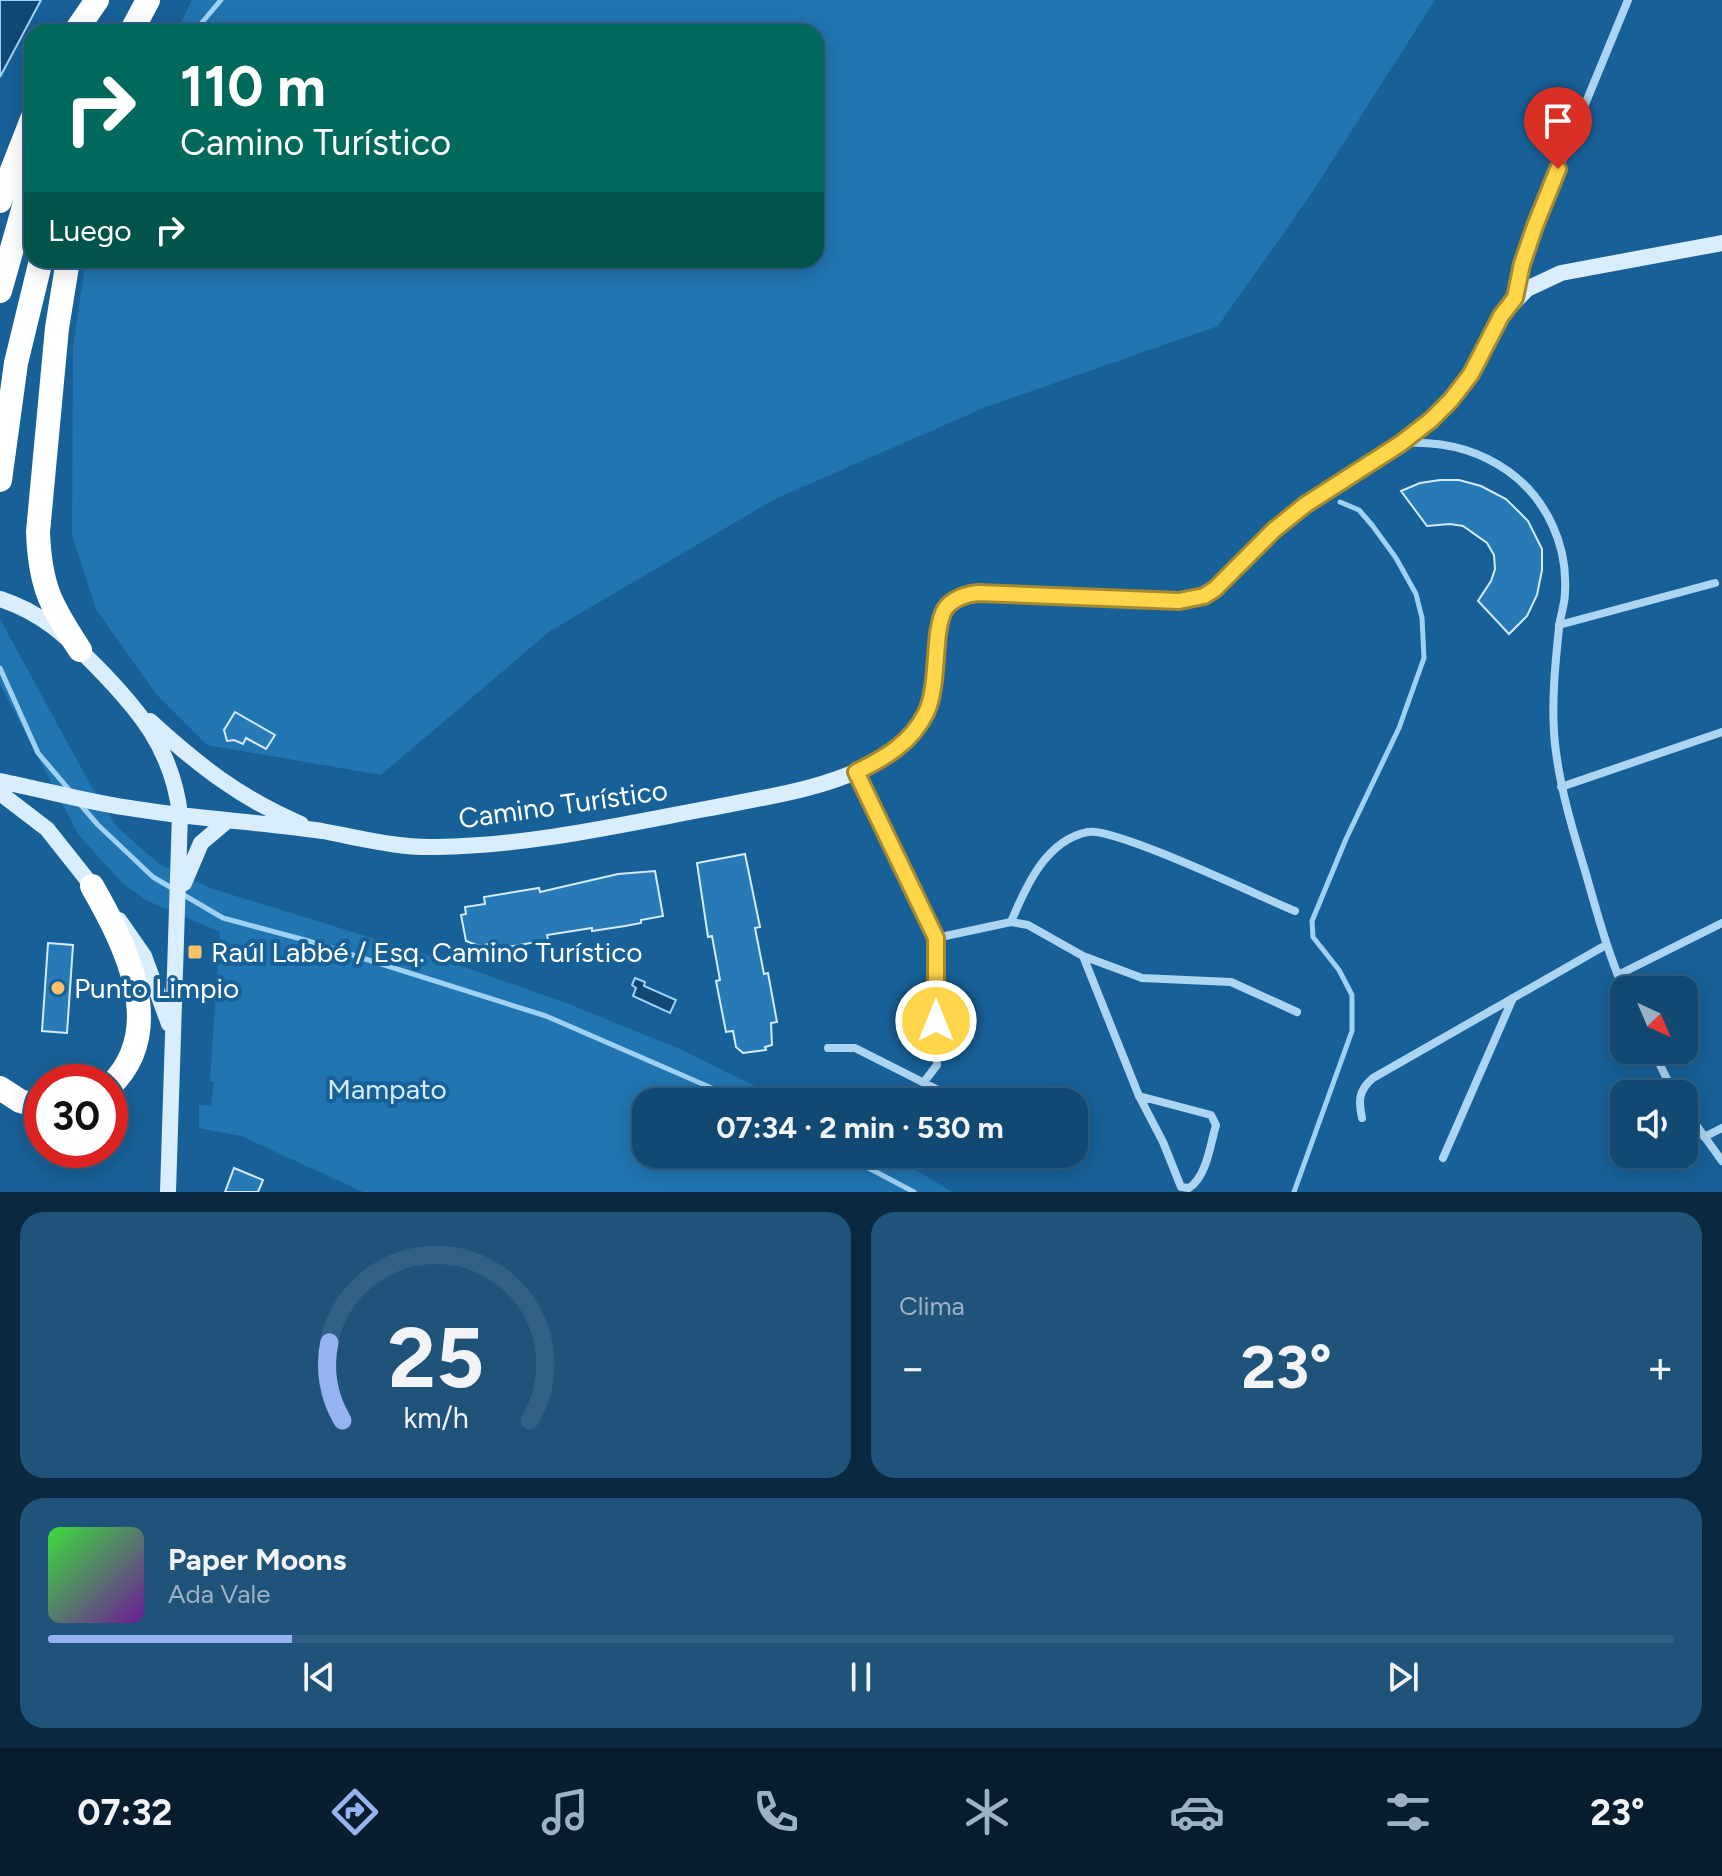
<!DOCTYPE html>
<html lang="es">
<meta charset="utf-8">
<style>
body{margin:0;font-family:Figtree,sans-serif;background:#1f537a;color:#f1f3f6;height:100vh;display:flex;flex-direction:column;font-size:30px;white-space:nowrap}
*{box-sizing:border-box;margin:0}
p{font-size:26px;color:#9cb2c4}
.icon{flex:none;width:44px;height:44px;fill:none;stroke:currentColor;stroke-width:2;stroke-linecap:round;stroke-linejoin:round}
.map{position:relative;height:1192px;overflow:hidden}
.side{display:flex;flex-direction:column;gap:20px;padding:20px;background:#0a283f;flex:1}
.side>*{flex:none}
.banner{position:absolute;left:24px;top:24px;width:800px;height:244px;border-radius:24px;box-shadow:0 4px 20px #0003,0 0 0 2px #316184;background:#00695c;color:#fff;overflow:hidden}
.needle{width:52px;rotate:136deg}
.fabs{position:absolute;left:1610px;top:976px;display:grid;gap:16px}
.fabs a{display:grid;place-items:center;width:88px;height:88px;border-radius:16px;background:#124972;box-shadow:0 4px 20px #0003,0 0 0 2px #316184;font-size:40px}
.speed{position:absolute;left:24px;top:1064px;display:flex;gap:16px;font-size:40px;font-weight:700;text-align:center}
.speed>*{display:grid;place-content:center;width:104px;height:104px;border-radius:50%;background:#124972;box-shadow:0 4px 20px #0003,0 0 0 2px #316184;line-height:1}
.speed .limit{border:12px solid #d22;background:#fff;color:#111}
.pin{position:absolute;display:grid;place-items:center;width:68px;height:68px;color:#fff;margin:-82px -34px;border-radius:50% 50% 50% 0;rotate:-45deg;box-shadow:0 0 8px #0007}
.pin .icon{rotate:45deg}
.me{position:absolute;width:88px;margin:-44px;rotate:0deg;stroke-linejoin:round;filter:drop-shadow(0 0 6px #0008)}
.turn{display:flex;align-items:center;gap:28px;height:168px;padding:0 24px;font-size:36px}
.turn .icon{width:104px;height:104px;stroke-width:2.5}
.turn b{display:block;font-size:56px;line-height:68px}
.then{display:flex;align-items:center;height:76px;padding:0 24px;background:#0003;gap:16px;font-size:30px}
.big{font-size:60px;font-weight:700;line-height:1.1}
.side .tile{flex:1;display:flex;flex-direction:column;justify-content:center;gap:12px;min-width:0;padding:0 28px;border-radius:24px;background:#1f537a}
.side .dial{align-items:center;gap:0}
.dial svg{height:208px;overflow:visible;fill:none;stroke:#316184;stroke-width:7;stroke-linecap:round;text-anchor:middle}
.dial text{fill:#f1f3f6;stroke:none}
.song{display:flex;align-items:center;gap:24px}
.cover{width:96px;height:96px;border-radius:12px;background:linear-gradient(135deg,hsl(120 70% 55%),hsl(280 70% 35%))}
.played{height:8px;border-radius:4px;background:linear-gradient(90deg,#95b2f1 15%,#316184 15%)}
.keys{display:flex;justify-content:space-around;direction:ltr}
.heat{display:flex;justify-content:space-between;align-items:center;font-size:44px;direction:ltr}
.side .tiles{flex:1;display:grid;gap:20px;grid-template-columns:1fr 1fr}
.tile:last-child{grid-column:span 2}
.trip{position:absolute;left:632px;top:1088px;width:456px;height:80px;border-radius:24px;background:#124972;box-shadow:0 4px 20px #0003,0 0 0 2px #316184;font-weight:700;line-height:80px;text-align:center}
.tab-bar{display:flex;height:128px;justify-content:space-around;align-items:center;background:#071d2e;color:#9cb2c4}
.tab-bar .icon{width:56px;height:56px}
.tab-bar .active{color:#95b2f1}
.tab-bar b{font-size:36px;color:#f1f3f6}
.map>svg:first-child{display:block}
.green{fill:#2175b1}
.water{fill:#104975;stroke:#9fd1f3;stroke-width:2}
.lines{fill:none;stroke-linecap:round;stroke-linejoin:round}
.stream{stroke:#9fd1f3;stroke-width:5}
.building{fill:#277ab6;stroke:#d3ebfc;stroke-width:2}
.street{stroke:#acd5f1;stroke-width:8}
.secondary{stroke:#daedfc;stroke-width:16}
.highway{stroke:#fff;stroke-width:24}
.route-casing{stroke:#a68a30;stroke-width:20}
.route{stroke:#ffd54a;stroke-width:14}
.poi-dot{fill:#ffc06c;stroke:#186198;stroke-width:3}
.labels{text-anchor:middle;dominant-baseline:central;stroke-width:8;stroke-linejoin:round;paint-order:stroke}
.street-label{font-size:28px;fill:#fff;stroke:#186198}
.poi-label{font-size:28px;fill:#fff;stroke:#186198;text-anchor:start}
.park-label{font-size:28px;fill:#d3ebfc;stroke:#186198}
</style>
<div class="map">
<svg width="1722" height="1192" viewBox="0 0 1722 1192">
<rect width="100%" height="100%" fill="#186198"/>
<path class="green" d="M192,0H1435L1311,194L1218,326L986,407L775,499L550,631L381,775L207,745L157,695L96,609L72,535L73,347L86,260H816V32H176Z
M0,619L90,784L117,827L158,863L210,888L456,964L566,1003L680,1049L788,1102H646V1154H890L952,1192H363L241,1136L199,1128V1105L211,1106L214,1081H210L220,932L148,901L123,884L78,834L0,684Z"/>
<path class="water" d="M0,0H41L0,77Z
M635,978L645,982L644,986L676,1000L670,1013L633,996L636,988L632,985Z"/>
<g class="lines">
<path class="stream" d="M194,32L221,0
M0,668L38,753L71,792
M79,803L98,825L153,877L223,918L305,940L546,1016L744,1102
M842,1154L914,1192
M1294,1192L1352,1031V995L1339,970L1313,937L1312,921L1346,839L1399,728L1424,658L1422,618L1416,594L1396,558L1372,525L1359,510L1340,502"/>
</g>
<path class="building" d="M1440,480H1459L1481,486L1506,499L1528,521L1542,549V570L1537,595L1527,616L1509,634L1478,601L1491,581L1495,569L1494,555L1487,543L1463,526L1450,524L1427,526L1401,491L1420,483Z
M235,712L275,735L266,749L246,738L243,744L234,740L227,741L224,730Z
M745,854L760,927L755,928L764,974L768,973L777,1022L771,1023L772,1045L765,1047L766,1050L743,1053L736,1047L733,1031L726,1032L716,981L720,980L712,936L708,937L697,863Z
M655,871L663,916L641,920V923L625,926L592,931V928L547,935L548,940L496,949L495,943L479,946L466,941L461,915L466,914L465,907L485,904L484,897L539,888L540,892L618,874Z
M48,943L73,945L67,1033L42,1031Z
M234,1168L263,1180L258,1192H225Z"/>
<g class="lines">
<path class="street" d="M1515,298L1522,264L1535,226L1628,0
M1404,443C1441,441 1477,449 1508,471C1546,498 1568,545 1565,592C1565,605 1560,616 1559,628C1555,665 1551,707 1555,744C1560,789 1573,831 1586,874C1597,913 1608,953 1624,990
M1559,625L1715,583
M856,772L936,938L937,1065L924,1082
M1561,787L1722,732
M1011,922C1026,886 1046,840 1088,832C1115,827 1261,897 1295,911
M936,938L1011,922L1028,925L1083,956L1142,978L1231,982L1297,1012
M1083,956L1139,1096L1163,1142L1181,1187L1189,1188C1207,1176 1210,1145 1216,1125L1211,1115L1139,1096
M1618,975L1722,923
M828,1048H855L962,1102
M1653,1050L1674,1094
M1684,1108L1722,1161
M1362,1118C1358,1100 1359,1090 1373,1078L1606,945
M1704,1137L1722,1128
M1061,1154L1063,1155
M1443,1158L1513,998"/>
<path class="secondary" d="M0,599C41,612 66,636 96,666C140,711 172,749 180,814L168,1192
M150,721C198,765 240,798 301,824
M0,781C45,790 90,803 136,809C198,819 261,822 322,831C360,838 397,848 436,847C526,846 616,826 705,809C760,798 830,789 879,760C900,748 918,732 928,709C938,683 934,625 946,608C953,598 966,595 978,593L1166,600C1185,601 1199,599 1215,589L1274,530L1305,505L1400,444L1441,411L1471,374L1501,316L1527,289L1561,273L1722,243
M0,793L47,829L97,892
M184,883L201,843L227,821
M119,920L144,956L169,1024"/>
<path class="highway" d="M75,32L97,0
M131,32L148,0
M0,201L32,119
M68,260L57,328L38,532C40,587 51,606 80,650
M0,291L32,178
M0,480L16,363L41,260
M92,886C125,944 169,1029 110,1086
M0,1088L20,1101L42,1107"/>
</g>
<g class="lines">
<defs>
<path id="route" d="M936,1021V938L856,772C885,758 911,743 926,713C940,684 932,631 945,609C952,599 966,594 978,593L1179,601L1204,596L1215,589L1274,530L1305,505L1400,444L1431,420L1451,400L1471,374L1501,316L1515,298L1522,264L1535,226L1558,169"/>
</defs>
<use href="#route" class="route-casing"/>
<use href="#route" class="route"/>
</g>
<g class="poi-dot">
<rect x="187" y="944" width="16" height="16" rx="4"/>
<circle cx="58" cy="988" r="8"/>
</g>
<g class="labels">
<g class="street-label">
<text transform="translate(563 804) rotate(-8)">Camino Turístico</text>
</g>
<g class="poi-label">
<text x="211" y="952">Raúl Labbé / Esq. Camino Turístico</text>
<text x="74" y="988">Punto Limpio</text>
</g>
<g class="park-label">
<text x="387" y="1089">Mampato</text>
</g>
</g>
</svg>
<div class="fabs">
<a><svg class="needle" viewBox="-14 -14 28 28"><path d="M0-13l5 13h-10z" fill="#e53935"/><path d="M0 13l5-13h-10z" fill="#9cb2c4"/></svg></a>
<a><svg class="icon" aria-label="sound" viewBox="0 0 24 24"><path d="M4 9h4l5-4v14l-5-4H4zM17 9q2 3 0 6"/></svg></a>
</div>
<div class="speed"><div class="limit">30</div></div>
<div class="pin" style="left:1558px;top:169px;background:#d93025"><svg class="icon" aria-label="arrive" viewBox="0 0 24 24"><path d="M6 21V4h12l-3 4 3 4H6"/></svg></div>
<svg class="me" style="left:936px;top:1021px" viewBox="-20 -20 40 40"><circle r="17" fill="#ffd54a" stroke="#fff" stroke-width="3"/><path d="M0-11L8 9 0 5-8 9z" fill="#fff"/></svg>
<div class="trip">07:34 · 2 min · 530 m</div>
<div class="banner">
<div class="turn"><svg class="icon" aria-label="right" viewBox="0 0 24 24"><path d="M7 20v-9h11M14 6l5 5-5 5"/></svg><div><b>110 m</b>Camino Turístico</div></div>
<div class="then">Luego<svg class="icon" aria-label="right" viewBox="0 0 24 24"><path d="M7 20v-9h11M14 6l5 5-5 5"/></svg></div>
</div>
</div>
<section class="side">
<div class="tiles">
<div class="tile dial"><svg viewBox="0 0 100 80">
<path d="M14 69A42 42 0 1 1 86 69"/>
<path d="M14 69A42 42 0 0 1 9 39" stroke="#95b2f1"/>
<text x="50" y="56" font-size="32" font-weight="700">25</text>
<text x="50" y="72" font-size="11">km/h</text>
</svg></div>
<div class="tile"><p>Clima</p>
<div class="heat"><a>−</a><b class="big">23°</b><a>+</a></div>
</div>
<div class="tile">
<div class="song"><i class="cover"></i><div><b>Paper Moons</b><p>Ada Vale</p></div></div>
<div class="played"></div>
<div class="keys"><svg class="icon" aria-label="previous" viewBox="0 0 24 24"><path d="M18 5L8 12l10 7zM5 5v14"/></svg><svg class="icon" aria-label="pause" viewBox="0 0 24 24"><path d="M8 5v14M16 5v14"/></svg><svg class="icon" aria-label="next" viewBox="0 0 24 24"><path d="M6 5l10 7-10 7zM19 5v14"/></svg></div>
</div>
</div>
</section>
<nav class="tab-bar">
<b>07:32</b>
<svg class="icon active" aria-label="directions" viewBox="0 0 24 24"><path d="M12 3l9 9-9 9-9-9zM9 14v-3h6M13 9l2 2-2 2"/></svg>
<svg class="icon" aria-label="music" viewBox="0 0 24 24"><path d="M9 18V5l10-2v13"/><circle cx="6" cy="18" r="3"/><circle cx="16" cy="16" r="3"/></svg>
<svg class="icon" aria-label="phone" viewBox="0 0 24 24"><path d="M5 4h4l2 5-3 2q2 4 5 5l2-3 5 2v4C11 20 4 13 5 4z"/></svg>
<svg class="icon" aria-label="climate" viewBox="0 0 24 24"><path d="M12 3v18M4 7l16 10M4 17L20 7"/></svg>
<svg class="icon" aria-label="car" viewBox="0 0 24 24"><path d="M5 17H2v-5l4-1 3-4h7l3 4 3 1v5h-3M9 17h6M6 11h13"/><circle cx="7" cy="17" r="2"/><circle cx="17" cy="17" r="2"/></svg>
<svg class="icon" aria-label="filters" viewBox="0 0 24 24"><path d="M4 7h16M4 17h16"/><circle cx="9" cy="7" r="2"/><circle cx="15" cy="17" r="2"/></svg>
<b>23°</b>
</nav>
